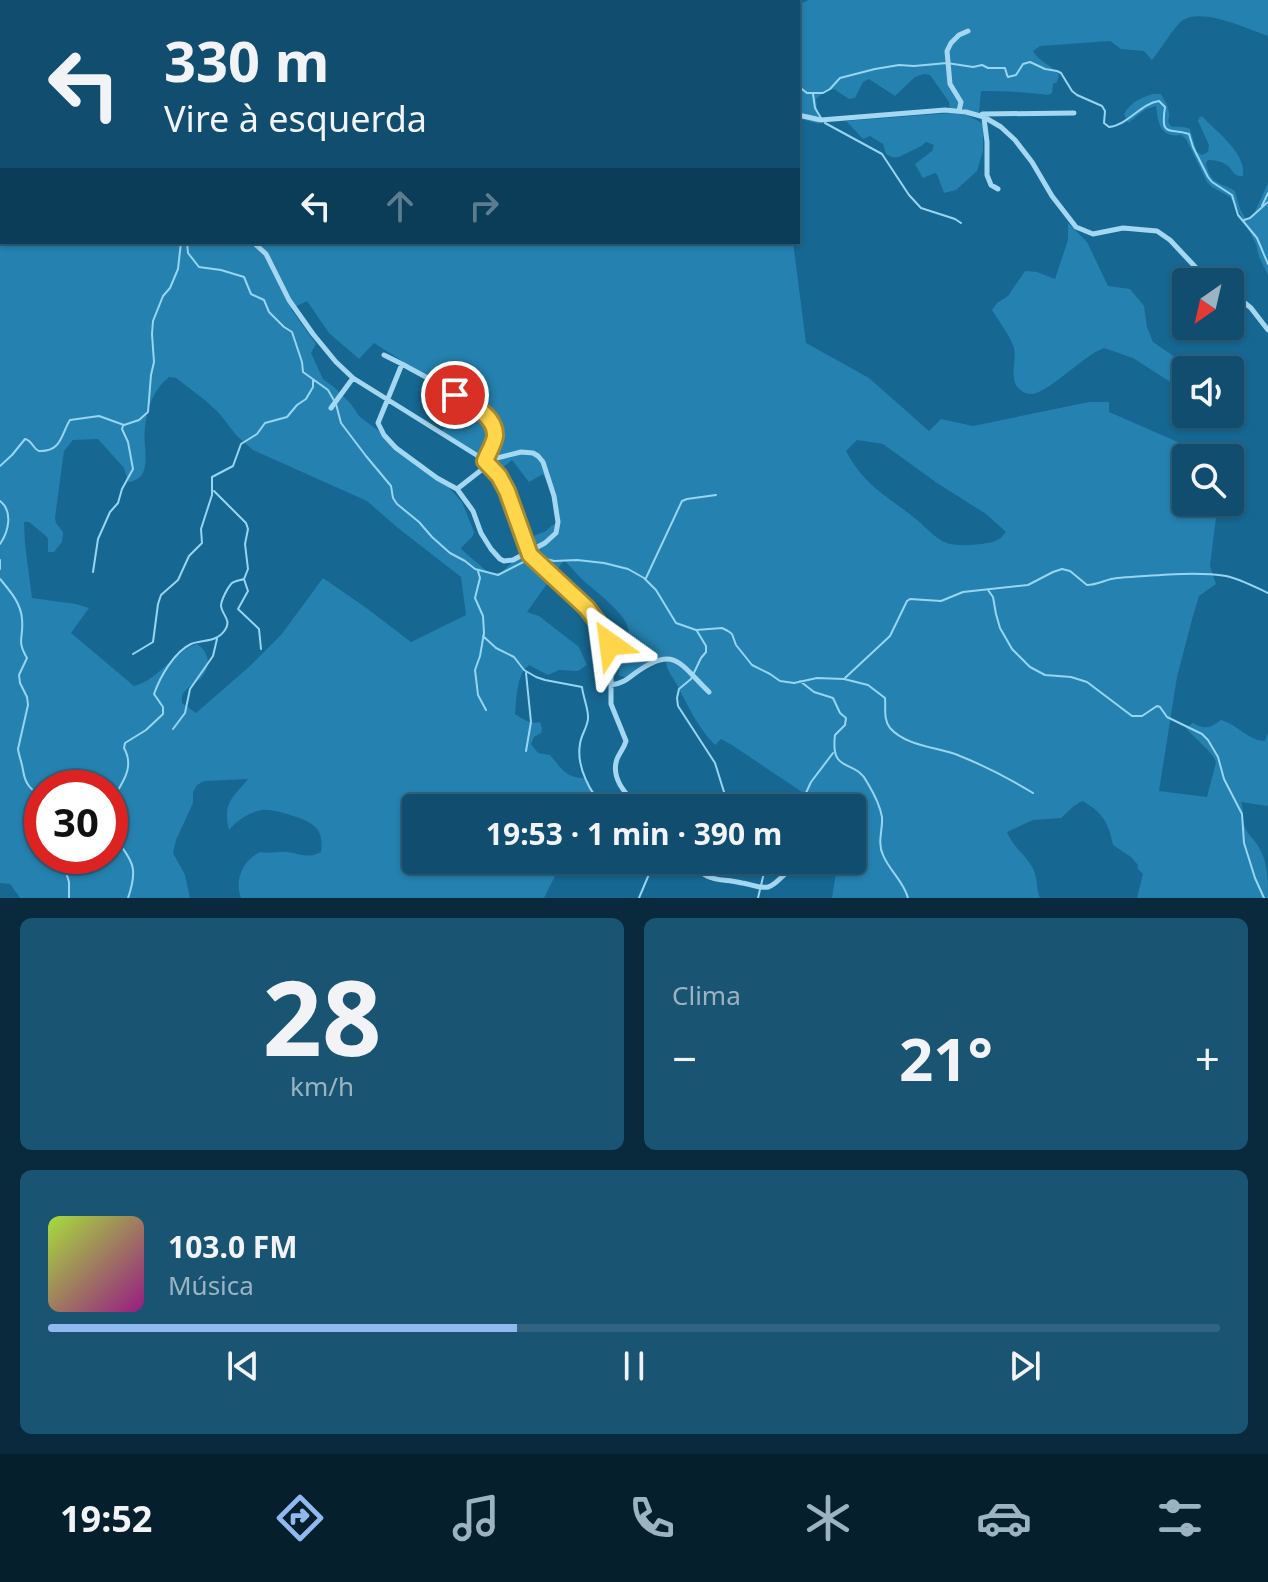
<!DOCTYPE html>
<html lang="pt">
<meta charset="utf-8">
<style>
body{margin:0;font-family:"Noto Sans",sans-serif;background:#195473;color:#f1f3f6;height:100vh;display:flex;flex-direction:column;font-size:30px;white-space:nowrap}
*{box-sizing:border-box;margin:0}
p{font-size:26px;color:#9cb4c2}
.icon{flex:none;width:44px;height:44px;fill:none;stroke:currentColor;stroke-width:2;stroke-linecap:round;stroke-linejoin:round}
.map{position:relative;height:898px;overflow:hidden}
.panel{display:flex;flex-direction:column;gap:20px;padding:20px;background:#092a3c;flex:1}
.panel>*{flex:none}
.hud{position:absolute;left:0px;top:0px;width:800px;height:244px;box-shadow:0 2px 6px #0004,0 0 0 2px #306481;background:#104d6e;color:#f1f3f6;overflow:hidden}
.needle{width:52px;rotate:214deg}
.controls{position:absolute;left:1172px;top:268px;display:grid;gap:16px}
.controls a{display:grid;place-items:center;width:72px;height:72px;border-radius:8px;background:#104d6e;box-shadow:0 2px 6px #0004,0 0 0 2px #306481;font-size:40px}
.speed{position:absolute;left:24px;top:770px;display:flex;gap:16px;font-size:40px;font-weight:700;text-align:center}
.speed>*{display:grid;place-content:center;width:104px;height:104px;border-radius:50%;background:#104d6e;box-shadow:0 2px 6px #0004,0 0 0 2px #306481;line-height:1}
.speed .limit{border:12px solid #d22;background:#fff;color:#111}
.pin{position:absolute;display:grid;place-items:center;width:68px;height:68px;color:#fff;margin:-34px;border:4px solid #fff;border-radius:50%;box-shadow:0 2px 8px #0007}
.me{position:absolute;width:88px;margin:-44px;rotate:329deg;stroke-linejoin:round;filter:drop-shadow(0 0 6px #0008)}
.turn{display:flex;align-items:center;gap:28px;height:168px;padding:0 32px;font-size:36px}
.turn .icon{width:104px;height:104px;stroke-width:2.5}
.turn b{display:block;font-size:56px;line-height:68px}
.lanes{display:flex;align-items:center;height:76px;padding:0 32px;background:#0003;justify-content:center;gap:40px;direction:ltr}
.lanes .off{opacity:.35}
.big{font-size:60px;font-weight:700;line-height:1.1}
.panel .widget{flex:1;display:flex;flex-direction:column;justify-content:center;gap:12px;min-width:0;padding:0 28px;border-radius:12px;background:#195473}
.panel .dial{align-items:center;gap:0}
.dial b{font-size:104px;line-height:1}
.song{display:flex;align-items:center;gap:24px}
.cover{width:96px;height:96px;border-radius:12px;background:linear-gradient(135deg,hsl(80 70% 55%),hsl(310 70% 35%))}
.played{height:8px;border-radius:4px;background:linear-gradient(90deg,#90b9f0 40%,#306481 40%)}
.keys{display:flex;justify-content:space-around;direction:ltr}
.heat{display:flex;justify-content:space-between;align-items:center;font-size:44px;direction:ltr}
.panel .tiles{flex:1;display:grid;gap:20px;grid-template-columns:1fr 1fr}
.widget:last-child{grid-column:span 2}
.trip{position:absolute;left:402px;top:794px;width:464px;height:80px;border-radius:8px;background:#104d6e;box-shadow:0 2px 6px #0004,0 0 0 2px #306481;font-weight:700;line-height:80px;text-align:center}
.dock{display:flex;height:128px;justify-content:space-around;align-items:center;background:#061f2c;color:#9cb4c2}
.dock .icon{width:56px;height:56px}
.dock .selected{color:#90b9f0}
.dock b{font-size:36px;color:#f1f3f6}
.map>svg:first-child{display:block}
.green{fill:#2581af;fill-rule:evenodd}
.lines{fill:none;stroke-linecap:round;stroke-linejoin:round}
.stream{stroke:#96d6f3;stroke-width:2}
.minor{stroke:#a4d7f1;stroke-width:5}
.route-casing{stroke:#a68a30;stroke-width:20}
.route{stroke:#ffd54a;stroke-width:14}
</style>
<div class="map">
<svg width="1268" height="898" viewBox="0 0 1268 898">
<rect width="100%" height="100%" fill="#166792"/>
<path class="green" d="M204,0H633L634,2H203Z
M809,0H1268V36C1247,29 1204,8 1183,20C1176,24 1159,52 1152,60L1144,51L1121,49L1110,41L1040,46L1033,51C1039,62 1052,65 1059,75L1057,82L1053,84L1052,93L1048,95C1025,92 1005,91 981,91L979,113L950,110L949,102L930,75L924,74L915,77L895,96L869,79L863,82L855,98L849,99L834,89L823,93L816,99L819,124L798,118V5Z
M1153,94H1161C1164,100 1169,107 1169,113C1170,118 1166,122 1171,126C1174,128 1182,125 1190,129L1197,152L1202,155L1208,152L1209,145L1198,121L1199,118L1202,116C1217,133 1246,152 1243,176C1232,177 1234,169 1225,164C1220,161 1214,160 1208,160L1206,163C1210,184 1219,182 1235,191L1240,209L1247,221L1253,216L1268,183V275L1259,257L1256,244L1235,204L1230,197L1212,187L1207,182L1186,139L1181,135C1160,138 1158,123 1156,106L1146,109L1128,123L1124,114C1131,102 1140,98 1153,94Z
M950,113L967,115L982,123L983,127V151L977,171L956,190L944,193L937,174L935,173L923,178L915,164L932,151L934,145L926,142C920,148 916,148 909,152C899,157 896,160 886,154L883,144L870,136L863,139L846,121Z
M1068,223L1087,242L1108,286L1130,289L1144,306L1147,327L1153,342L1194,370H1186V392L1133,358L1104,348C1099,350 1093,353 1088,357C1075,365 1045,394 1031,394C1025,394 1019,390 1016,385C1010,373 1017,360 1014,348C1010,335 999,322 992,310L997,303L1008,296L1025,271L1037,272L1055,279L1068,240Z
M2,240V242H793L806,343L869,378L929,431L941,419L973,426L1089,402H1109V412L1194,449L1205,458H1186V502H1218L1210,566L1216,584L1199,596L1193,616L1177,677L1159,791L1207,797L1216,762C1211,750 1195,739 1186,728L1193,723C1205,730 1210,728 1221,720C1237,724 1249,741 1265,741L1268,733V806L1241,802C1244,810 1242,819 1245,827C1248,835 1252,837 1256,843C1268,859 1268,879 1268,898H1137L1143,874L1137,868L1138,865L1131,857L1113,845C1109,824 1103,812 1082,801L1074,806L1061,818L1033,820L1007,832C1013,848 1028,856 1034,871C1038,880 1036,889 1040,898H832L838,860H852V808H821L811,798L732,745L721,739L715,745C698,728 688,706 677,685C673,677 667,671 666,662L662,658L627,678L618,675C620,660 632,638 627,625C622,612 597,592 586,583C578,576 571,567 564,560L527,612L539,616L579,647L587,665L578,671L559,670L548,675L529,665C516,676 517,698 515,714C522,719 532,725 540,722L542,729L541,733L534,737L531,744L538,753L550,755C560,767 566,778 583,778L592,790L590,808H416V860H557L556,874L544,898H241C234,880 243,860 260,852C270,854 278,851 287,852C300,854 309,859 321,852C325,825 309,821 287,814C279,812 270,809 262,810C250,812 236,821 229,830C222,802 234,797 248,779L204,781L197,785L193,792V803L176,840L173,853L185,875L190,898H20L10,884L0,883V241ZM307,301L329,333L359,359L374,343L451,392V401L456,407L441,433L467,449L496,473L512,460L529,482L543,474L555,499L560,522L551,526L546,531L524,540L525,553L514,560L501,573H489L462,550L461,548L473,536L474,532L462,502L439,477L359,416L351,404L335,388L323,379L311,353L316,344L291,309ZM169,377L176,378L206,401L219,413L237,436L253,450L367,501L398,528L461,577L466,615L411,642L365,607L323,578L281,635L250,666L196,713L182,703C182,697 181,696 185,691C190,685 196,683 201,678C212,667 209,651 197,644C173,652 160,679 134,686L71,633L89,608L76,604L32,598L25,544L24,522H29L46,536L48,539V552H54L62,542L63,532L56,523L55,518L64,451L73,440L98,439L124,468L128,482C155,479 142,447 145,428C147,408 153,390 169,377ZM857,440L883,444L937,483L986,514L1006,532C1003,535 1001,539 997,540C988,545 956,547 947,543C935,539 927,528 917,520C888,496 865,487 846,451ZM42,788H110V856H42Z"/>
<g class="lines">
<path class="stream" d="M526,0L538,2
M740,0L746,2L751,0
M205,2L206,0
M215,2L216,0
M0,15L2,17
M798,86L807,93H823L830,89L840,78L875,69L899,65L914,66L947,63L973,67L982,65L988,68H1005L1007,75L1008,77L1016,75L1023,64L1030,62L1045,69L1057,71L1061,73L1072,91L1077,95L1102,106L1105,111L1104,123L1109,127C1128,125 1141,103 1159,101L1165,107C1160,139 1170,127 1189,134L1193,147L1208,177L1212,182L1232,195L1238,215L1257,238L1268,264
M813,94L815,108L821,118
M825,123L882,154L909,195L921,208L955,219L961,223
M1262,206L1268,193
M1244,220L1250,218L1268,202
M187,242L188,253L199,267L221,270L244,277L251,294L264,300L269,312L284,327L292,332L302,362L303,372L328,390L336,404L341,423L366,456L391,486L393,498L397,504L419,522L432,537L450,553L465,561L475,569L498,575L535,556L554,561L577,560L604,563L628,569L644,578L656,590L676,623L696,630L722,628L728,631L732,634L736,645L752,665L770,674L780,681L794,683L817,678L844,679L868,685L885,698C886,708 883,719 890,728C907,747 939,747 960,756C985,766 1010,779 1033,793
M0,466L12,455L25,439C32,440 33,449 39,451C62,452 61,434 70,420L99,416L124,425L139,420L148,412L151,375L154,362L152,334L153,321L163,296L170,288L178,269L181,242
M214,491L246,523L248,529L245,544L248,569L244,579L248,591L238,609L259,629L261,649
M0,501C13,511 9,531 0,544
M0,560V569
M478,571L480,578L475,598L483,616L484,633L480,656L475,670L478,695L486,710
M93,572L98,539L110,512L118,503L122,489L133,469L128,442L122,429L123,426
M646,578L682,501L687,499L716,495
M0,579C10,591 21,603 22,619C24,638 16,640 27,658L19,675L20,683L27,697L28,705L18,749C19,756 22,763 23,770C25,784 30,789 42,797
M988,590L993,597L996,614L1000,628L1012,649L1030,667L1045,675L1071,677L1087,682L1132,716H1142L1157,706L1160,707L1167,717L1202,734L1208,740L1218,757L1224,779L1242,814L1244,843L1255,878L1264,898
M697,631L706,646V652L701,658L691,679L679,689L677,698L678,706L715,763L729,808
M483,636L496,648L514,657L524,670L536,677L545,680L582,687C583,697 589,710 588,719C587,728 581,735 580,744C576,766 590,794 606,808
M133,654L153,642L158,604L161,595L178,580L189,556L202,543L201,529L212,495V477L233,466L241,444L257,434L265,423L287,417L297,405L306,399L313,387V380
M526,673L531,722L526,751
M845,678L890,636L907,601L910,599L941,601L963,592L1028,585L1053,572L1062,569L1070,571L1087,585C1098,585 1106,579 1117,578C1150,576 1194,571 1226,576C1240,579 1255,587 1268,593
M800,681L814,692L833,698L840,713L846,718L845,725L835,735C830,775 855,758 867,782C873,792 880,805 882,817C883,829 877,843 883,855C889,870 904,882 908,898
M173,729L185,713L190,689L213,656L217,639
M110,804C120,785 136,769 124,748L125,743L146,730L163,714V707L154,694C160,677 174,652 191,644C204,639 216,643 225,630C232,620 222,615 221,606C221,600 228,587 232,583C234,581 241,580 244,579
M799,808L811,782L833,753
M110,827C125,859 142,858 128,898
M61,856L69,882V898
M709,872V860
M639,898L655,860
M758,898L767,860"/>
<path class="minor" d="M68,0L71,2
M150,0L154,2
M0,2L2,3
M29,2L30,0
M959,111L961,102L950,84L947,51L951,43L959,35L968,31
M982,114L1074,113
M798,115L821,120L945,110L966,112L984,117L1001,127L1015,140L1032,162L1052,196L1076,227L1093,234L1123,228L1157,231L1170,240L1201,273L1214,282
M984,118L987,142V175L991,185L998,189
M0,161L2,163
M253,242L266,254L289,300L313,334L336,362L353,378L478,456L493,468L504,483L512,501L530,555L587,608L601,627L611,649V704L626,741C624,748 620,752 617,759C610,779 627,795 639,808
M1230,291L1251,308L1268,330
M384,355L402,364
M402,364C423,376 489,408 494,431C496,441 489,452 485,461L521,452L533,453L538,456L543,462L554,496L558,522L556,533L545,543L513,560L504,561L500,559L491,549L481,533L473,511L457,489L437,478L396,448L384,435L378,423Z
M331,408L353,378
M457,489L489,464
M611,685C621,684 626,680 634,674C674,644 679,663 709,692
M691,860C708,885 718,877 742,883C751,884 759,889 768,887C775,885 779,879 784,875"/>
</g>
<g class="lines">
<defs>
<path id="route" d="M455,395C469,403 496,415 495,436C494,444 488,453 485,461L499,476L507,491L530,555L587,608L601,627L610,644"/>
</defs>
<use href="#route" class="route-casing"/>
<use href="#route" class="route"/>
</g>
</svg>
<div class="controls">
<a><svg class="needle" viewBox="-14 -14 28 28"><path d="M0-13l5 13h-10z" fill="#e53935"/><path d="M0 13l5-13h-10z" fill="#9cb4c2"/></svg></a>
<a><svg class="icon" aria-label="sound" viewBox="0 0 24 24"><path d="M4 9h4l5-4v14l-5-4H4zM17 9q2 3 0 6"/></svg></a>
<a><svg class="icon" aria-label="search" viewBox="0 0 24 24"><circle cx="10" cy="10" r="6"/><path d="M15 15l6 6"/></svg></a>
</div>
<div class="speed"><div class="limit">30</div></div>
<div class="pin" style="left:455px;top:395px;background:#d93025"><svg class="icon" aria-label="arrive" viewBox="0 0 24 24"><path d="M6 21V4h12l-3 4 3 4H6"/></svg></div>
<svg class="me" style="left:610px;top:644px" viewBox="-20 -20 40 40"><path d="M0-17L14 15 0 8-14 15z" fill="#ffd54a" stroke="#fff" stroke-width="4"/></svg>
<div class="trip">19:53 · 1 min · 390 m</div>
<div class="hud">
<div class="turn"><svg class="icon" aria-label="left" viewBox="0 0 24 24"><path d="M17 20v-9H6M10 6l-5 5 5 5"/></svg><div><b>330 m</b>Vire à esquerda</div></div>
<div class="lanes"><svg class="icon" aria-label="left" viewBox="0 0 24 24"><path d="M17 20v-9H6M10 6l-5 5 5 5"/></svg><svg class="icon off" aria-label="ahead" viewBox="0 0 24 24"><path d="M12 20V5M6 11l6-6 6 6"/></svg><svg class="icon off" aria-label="right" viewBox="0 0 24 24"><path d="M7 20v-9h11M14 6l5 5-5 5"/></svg></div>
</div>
</div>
<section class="panel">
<div class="tiles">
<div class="widget dial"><b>28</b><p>km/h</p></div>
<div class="widget"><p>Clima</p>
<div class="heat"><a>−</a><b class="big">21°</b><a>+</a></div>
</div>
<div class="widget">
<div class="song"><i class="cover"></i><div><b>103.0 FM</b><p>Música</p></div></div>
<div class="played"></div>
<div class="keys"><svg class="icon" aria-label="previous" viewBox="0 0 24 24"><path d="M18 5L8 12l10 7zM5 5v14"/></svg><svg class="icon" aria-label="pause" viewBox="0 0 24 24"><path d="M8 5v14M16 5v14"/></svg><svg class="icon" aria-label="next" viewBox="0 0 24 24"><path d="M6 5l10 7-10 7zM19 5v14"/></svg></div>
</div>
</div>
</section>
<nav class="dock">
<b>19:52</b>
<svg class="icon selected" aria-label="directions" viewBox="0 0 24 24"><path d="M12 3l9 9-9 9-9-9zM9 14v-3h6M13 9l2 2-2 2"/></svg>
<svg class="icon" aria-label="music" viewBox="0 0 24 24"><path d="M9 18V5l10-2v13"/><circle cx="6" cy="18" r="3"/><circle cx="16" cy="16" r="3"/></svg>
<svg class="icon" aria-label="phone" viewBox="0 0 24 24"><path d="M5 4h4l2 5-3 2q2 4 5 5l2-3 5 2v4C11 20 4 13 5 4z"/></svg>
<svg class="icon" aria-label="climate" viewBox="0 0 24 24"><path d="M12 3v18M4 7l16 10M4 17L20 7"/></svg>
<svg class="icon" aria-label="car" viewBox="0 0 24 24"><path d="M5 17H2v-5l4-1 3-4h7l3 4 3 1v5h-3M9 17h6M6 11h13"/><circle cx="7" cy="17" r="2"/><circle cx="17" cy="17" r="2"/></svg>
<svg class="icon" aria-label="filters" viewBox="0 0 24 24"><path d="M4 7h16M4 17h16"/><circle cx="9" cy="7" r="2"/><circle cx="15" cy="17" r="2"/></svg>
</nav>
